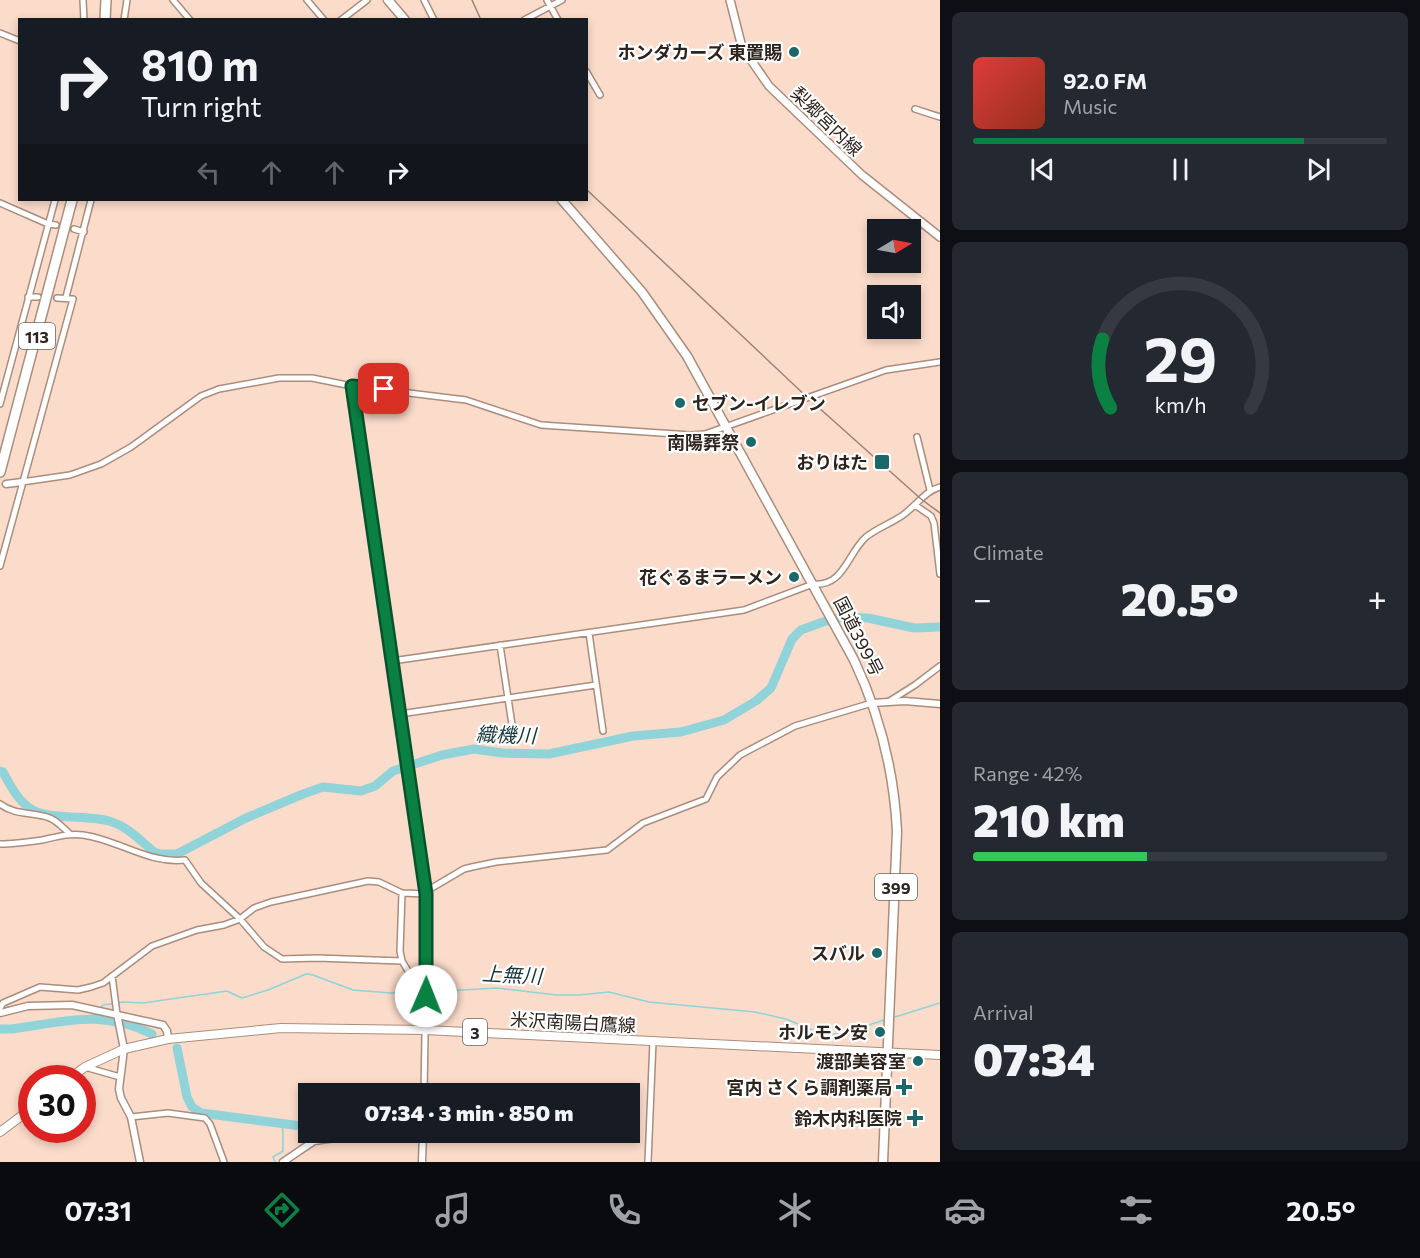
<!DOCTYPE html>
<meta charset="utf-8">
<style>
body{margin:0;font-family:Commissioner,"Noto Sans JP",sans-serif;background:#242831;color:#f1f3f6;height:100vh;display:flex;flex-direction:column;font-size:22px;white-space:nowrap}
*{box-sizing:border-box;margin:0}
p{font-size:20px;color:#9ea1a6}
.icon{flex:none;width:33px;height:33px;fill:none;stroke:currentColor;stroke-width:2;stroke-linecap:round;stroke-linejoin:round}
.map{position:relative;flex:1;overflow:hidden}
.side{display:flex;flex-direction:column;gap:12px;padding:12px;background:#0d0f14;width:480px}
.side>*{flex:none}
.hud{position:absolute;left:18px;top:18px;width:570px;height:183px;border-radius:0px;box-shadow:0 3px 9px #0003;background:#171b24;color:#f1f3f6;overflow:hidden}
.needle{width:39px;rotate:80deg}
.buttons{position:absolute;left:867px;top:219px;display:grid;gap:12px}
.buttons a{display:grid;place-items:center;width:54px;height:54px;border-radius:0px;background:#171b24;box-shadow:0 3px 9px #0003;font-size:30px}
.speed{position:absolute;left:18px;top:1065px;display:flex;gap:12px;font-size:30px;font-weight:700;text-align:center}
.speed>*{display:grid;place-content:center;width:78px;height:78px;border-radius:50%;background:#171b24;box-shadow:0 3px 9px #0003;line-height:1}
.speed .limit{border:9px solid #d22;background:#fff;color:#111}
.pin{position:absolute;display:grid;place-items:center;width:51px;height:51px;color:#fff;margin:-26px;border-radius:12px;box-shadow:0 3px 9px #0006}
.me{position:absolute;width:66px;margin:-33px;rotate:1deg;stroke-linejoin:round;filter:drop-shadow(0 0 4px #0008)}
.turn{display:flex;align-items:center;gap:21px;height:126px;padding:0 24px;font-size:27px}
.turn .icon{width:78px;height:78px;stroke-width:2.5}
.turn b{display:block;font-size:42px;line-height:51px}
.lanes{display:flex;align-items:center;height:57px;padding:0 24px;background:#0003;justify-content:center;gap:30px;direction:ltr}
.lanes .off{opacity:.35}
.big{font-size:45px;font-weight:800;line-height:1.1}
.side .card{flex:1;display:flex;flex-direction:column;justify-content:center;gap:9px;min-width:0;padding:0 21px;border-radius:9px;background:#242831}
.side .dial{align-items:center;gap:0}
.dial svg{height:156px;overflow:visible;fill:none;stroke:#363941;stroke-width:7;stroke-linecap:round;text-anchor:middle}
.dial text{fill:#f1f3f6;stroke:none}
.song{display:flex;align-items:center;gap:18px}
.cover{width:72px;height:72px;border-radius:9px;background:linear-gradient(135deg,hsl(0 70% 55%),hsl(10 70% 35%))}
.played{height:6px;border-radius:3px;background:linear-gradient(90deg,#0b8043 80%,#363941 80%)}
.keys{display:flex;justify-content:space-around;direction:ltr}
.heat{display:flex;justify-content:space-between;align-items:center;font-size:33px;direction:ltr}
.charge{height:9px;border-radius:4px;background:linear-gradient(90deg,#34c759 42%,#363941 0)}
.trip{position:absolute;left:298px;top:1083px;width:342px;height:60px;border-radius:0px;background:#171b24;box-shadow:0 3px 9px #0003;font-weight:800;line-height:60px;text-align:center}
.dock{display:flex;height:96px;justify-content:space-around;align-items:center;background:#090b0e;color:#9ea1a6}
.dock .icon{width:42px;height:42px}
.dock .selected{color:#0b8043}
.dock b{font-size:27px;color:#f1f3f6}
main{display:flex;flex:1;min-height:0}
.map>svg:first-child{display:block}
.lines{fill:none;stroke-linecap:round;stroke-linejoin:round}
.stream{stroke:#90d3d9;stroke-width:1.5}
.river{stroke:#90d3d9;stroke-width:9}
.minor-casing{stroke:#aa8d7d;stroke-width:8}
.tertiary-casing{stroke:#aa8d7d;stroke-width:9}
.secondary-casing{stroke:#aa8d7d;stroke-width:10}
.primary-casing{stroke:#aa8d7d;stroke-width:10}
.trunk-casing{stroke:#aa8d7d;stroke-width:11}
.motorway-casing{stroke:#aa8d7d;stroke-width:12}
.minor{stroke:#fff;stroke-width:5}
.tertiary{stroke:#fff;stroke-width:6}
.secondary{stroke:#fff;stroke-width:7}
.primary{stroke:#fff;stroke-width:8}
.trunk{stroke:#fff;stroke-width:8}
.motorway{stroke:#fff;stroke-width:9}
.rail{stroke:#9a8478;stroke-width:1.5}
.route-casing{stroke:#07532c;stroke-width:15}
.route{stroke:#0b8043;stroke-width:10}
.poi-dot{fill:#1b686a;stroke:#fff;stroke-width:2}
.labels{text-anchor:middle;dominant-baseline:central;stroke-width:4.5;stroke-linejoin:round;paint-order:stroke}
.shield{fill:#fff;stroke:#6d6661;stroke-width:1.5}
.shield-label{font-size:16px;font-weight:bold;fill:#2f241d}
.poi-label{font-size:18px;font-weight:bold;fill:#2f241d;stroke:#fff;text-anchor:end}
.street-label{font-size:18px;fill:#2f241d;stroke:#fff}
.water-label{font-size:20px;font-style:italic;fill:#17383b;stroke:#fff}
</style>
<main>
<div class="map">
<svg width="940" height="1162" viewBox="0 0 940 1162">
<rect width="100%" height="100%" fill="#fbdbca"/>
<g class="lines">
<path class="stream" d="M427,992L497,988L556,995H579L609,992L649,1002L755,1012L786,1019L824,1035L845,1033L884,1020
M100,1008L103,1005L123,1002L143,1003L227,991L242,998L268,990L306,974L313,975L353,990L391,993L422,992
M895,1017L940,1003
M89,1018L94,1014
M275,1162L273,1157L283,1151V1130L280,1122"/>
<path class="river" d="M0,771L3,772C9,784 19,802 31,809C47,820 88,815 109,821C127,826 140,840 154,852L160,854H177L246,818L303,794L323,787L361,791L375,786L393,771L442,755L474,749L502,753L549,754L633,736L681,732L724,720L756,701L771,688L792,639L801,630L823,622L843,617L868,618L914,628L940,627
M0,1029H12C64,1022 101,1009 152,1034
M177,1048L187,1097L192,1107L201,1113L309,1127"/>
<defs>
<path id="minor" d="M83,0L84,20
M173,0L190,20
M307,0L324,20
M424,0L434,20
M547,0L558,20
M124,20L127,0
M341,20L367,0
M524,20L562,0
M0,33L20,41
M586,71L600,95
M915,109L940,117
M0,203L48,224L56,225
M74,229L84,232
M28,297H38
M66,297L91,200
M352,386L426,894L427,916L424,1094
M0,404L55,200
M917,437L930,490
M22,482L70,475L101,464L131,447L201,396L219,389L279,378H312L352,386L466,400L541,425L691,435L705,434L886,370L940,362
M915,505L931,516L934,523L940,574
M0,566L73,299L57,298
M589,633L603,731
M500,645L514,738
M392,661L744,610L813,584C844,587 847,554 866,537C877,528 892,523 903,515C916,506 925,491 940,487
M888,702L915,685L940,666
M400,714L596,685
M0,804C14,815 31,812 47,817C56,819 63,828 70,834
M0,844C14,844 28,842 42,840C56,837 69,833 83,835C119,840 148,864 185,860L201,883L240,919L264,947L282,959L317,958L402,961
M402,893L400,951L402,961L411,976L426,979
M112,976L117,1014
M0,1008L3,1003L40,987L78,990L91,987L103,983L152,946L197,930L224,925L240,919L254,908L271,902L368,881L379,882L402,893L426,894L430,889L464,869L472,867L496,862L607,850L643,823L706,799L717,777L740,755L795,726L872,703
M85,1067L120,1077
M131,1117L168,1113L205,1118L210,1124L224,1162
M648,1162L653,1041"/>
<path id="tertiary" d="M6,484L22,482
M872,703L905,701L940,704
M0,1013L28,1006L72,1005L163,1025L167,1031L168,1039
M117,1014L124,1049L119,1089L121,1098L131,1117L140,1162
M283,1162L314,1141L378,1132
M422,1162L423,1132"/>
<path id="secondary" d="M730,0L742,47L769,86L862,175L940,237"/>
<path id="primary" d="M70,1078L85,1067L124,1049L168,1039L281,1028L425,1030L940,1055
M0,1132L32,1108"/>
<path id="trunk" d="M388,0L405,20
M562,200L642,292L687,356L854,660C880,715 894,771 897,831L883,1162"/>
<path id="motorway" d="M105,20L106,0
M0,472L72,200"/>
</defs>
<use href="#minor" class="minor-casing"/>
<use href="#tertiary" class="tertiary-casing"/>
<use href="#secondary" class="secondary-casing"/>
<use href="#primary" class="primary-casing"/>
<use href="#trunk" class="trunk-casing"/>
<use href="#motorway" class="motorway-casing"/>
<use href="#minor" class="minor"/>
<use href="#tertiary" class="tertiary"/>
<use href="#secondary" class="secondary"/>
<use href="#primary" class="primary"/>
<use href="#trunk" class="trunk"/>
<use href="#motorway" class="motorway"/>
<path class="rail" d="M472,0L481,20
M586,189L808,398L921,499L940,513"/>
</g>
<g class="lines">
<defs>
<path id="route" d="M384,389L352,386L426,894V996"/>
</defs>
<use href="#route" class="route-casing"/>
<use href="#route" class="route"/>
</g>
<g class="poi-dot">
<circle cx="794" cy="52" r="6"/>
<circle cx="680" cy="403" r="6"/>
<circle cx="751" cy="442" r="6"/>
<rect x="874" y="454" width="16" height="16" rx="3"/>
<circle cx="794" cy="577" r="6"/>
<circle cx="877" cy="953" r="6"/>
<circle cx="880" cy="1032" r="6"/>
<circle cx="918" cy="1061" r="6"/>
<path d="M901 1078h6v6h6v6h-6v6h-6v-6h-6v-6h6z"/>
<path d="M912 1109h6v6h6v6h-6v6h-6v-6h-6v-6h6z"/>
</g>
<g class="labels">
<g class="shield">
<rect x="19" y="323" width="36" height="26" rx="4.5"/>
<rect x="875" y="874" width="42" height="26" rx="4.5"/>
<rect x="463" y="1019" width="24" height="26" rx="4.5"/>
</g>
<g class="shield-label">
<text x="37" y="336">113</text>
<text x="896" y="887">399</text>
<text x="475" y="1032">3</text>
</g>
<g class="poi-label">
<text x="782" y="52">ホンダカーズ 東置賜</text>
<text x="692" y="403" text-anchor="start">セブン-イレブン</text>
<text x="739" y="442">南陽葬祭</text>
<text x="868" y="462">おりはた</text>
<text x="782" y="577">花ぐるまラーメン</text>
<text x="865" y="953">スバル</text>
<text x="868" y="1032">ホルモン安</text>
<text x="906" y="1061">渡部美容室</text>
<text x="892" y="1087">宮内 さくら調剤薬局</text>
<text x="902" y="1118">鈴木内科医院</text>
</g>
<g class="street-label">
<text transform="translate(827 121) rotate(44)">梨郷宮内線</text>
<text transform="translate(859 636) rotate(63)">国道399号</text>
<text transform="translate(573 1022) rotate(3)">米沢南陽白鷹線</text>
</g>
<g class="water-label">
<text transform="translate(506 734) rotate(2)">織機川</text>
<text transform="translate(512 974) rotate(3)">上無川</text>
</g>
</g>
</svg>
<div class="buttons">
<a><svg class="needle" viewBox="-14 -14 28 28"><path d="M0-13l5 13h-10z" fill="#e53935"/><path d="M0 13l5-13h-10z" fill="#9ea1a6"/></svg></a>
<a><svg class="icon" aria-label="sound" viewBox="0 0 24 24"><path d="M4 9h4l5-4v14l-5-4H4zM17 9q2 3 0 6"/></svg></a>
</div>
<div class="speed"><div class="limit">30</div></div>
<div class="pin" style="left:384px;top:389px;background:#d93025"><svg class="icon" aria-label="arrive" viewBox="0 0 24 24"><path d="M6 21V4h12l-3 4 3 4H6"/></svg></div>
<svg class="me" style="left:426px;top:996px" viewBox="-20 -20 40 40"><circle r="19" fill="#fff"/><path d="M0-13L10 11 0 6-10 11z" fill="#0b8043"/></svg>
<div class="trip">07:34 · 3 min · 850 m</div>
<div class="hud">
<div class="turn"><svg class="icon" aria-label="right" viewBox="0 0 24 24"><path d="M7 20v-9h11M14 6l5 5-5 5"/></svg><div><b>810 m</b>Turn right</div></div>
<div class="lanes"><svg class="icon off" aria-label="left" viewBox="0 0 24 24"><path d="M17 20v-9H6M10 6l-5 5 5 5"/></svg><svg class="icon off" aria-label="ahead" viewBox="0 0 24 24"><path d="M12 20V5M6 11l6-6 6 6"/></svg><svg class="icon off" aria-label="ahead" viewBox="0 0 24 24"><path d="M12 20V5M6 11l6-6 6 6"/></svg><svg class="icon" aria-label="right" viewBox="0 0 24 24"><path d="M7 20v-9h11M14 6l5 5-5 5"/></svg></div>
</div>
</div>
<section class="side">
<div class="card">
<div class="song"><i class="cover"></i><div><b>92.0 FM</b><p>Music</p></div></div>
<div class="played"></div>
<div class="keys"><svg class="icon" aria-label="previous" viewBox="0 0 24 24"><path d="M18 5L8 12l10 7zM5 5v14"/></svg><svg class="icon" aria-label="pause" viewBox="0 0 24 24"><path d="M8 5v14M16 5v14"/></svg><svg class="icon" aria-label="next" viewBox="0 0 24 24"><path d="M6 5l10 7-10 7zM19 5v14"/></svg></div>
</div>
<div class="card dial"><svg viewBox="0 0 100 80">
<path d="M14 69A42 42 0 1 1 86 69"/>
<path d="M14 69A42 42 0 0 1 10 34" stroke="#0b8043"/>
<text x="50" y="56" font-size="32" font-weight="700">29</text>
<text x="50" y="72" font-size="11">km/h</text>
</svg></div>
<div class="card"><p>Climate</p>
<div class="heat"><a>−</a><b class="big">20.5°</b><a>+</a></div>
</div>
<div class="card"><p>Range · 42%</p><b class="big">210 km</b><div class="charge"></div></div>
<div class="card"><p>Arrival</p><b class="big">07:34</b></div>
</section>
</main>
<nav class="dock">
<b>07:31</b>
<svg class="icon selected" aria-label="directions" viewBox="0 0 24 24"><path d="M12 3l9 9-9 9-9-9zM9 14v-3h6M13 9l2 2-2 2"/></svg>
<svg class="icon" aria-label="music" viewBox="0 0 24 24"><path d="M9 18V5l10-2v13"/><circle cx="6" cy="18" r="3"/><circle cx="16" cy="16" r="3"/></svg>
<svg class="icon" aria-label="phone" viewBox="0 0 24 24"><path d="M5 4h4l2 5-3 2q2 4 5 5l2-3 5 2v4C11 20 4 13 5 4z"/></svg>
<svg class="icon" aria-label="climate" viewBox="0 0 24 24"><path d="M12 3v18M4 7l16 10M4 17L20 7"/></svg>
<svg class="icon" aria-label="car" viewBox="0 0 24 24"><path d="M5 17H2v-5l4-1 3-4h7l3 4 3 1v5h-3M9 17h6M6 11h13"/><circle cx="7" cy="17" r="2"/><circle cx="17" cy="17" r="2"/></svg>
<svg class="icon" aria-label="filters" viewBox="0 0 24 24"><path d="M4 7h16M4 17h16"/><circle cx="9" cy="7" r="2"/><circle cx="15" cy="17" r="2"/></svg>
<b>20.5°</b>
</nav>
